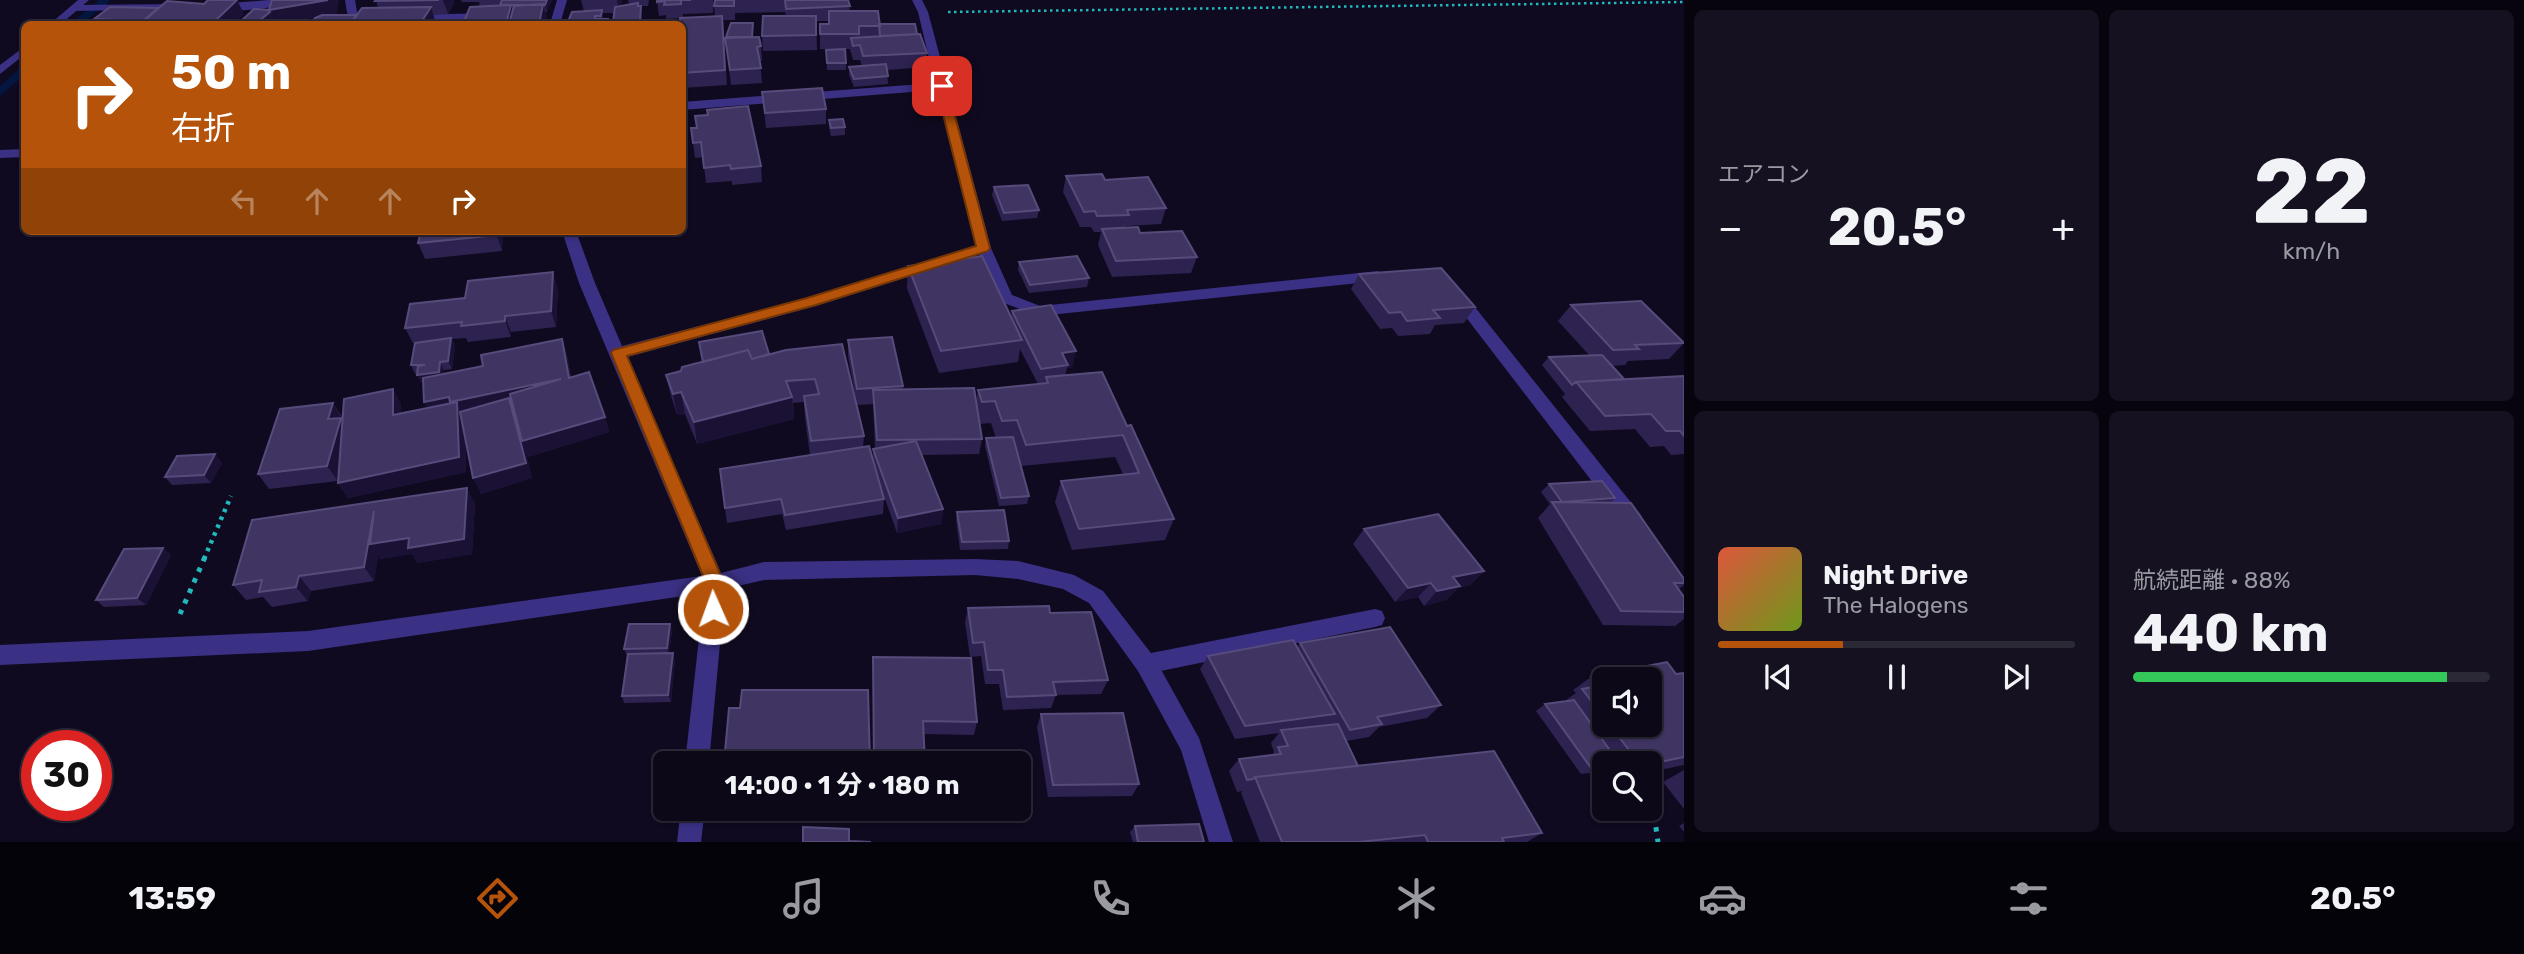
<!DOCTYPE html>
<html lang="ja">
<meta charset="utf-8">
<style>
body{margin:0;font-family:Rubik,"Noto Sans JP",sans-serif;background:#151121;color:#f1f3f6;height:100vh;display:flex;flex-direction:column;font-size:26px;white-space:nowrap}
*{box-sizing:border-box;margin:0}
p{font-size:23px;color:#9a9aa2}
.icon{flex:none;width:38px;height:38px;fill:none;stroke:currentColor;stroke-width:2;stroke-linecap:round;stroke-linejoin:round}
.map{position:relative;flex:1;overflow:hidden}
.details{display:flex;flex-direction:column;gap:10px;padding:10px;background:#07040d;width:840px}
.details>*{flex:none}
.guide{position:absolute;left:21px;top:21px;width:665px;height:214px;border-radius:10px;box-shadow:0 2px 5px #0004,0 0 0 2px #2c2937;background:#b45309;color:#fff;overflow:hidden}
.fabs{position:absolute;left:1592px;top:667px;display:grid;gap:14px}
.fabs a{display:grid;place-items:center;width:70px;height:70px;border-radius:10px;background:#0c0818;box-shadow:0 2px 5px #0004,0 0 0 2px #2c2937;font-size:35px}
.speed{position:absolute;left:21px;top:730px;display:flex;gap:14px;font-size:35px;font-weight:700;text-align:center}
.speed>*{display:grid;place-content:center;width:91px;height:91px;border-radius:50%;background:#0c0818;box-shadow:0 2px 5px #0004,0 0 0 2px #2c2937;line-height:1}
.speed .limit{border:10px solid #d22;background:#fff;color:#111}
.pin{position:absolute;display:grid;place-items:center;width:60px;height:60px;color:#fff;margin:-30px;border-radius:14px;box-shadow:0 4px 10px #0006}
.me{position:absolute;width:77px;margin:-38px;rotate:358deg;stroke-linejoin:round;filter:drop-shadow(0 0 5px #0008)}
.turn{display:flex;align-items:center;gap:24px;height:147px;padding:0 35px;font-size:32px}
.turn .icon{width:91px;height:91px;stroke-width:2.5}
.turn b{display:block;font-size:49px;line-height:60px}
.lanes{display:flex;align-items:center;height:66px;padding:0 35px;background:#0003;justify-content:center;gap:35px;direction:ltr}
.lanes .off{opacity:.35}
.big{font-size:52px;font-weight:700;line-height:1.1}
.details .card{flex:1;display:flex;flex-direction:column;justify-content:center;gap:10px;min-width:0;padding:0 24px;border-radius:10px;background:#151121}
.details .dial{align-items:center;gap:0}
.dial b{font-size:91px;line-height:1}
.song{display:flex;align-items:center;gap:21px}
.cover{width:84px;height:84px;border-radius:10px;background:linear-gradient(135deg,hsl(10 70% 55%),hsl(80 70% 35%))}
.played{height:7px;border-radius:4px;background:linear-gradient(90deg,#b45309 35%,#2c2937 35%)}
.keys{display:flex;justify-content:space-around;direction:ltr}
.heat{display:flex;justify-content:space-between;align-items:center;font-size:38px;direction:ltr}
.charge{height:10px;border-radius:5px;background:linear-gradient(90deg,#34c759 88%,#2c2937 0)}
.details .tiles{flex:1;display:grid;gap:10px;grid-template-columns:repeat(2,1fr)}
.trip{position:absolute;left:653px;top:751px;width:378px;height:70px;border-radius:10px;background:#0c0818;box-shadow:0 2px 5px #0004,0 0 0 2px #2c2937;font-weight:700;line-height:70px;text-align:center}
.tab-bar{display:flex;height:112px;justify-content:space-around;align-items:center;background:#05030a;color:#9a9aa2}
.tab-bar .icon{width:49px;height:49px}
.tab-bar .current{color:#b45309}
.tab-bar b{font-size:32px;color:#f1f3f6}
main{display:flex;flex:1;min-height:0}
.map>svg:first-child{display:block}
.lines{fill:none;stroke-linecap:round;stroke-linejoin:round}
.stream{stroke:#041540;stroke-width:8}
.path-far2{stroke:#21b9bc;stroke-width:2.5;stroke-dasharray:2.5 3.5;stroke-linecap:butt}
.path-far1{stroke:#21b9bc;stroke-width:4.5;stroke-dasharray:3.5 5;stroke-linecap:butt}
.path{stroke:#21b9bc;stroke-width:5;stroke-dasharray:4.5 7;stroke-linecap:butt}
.lane{fill:#3a3084;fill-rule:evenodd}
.street{fill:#3a3084;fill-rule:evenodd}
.wall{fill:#2e2250;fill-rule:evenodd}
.shaded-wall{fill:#1b1135}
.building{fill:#403463;stroke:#574b7b;stroke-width:2}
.route{fill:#b45309;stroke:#753606;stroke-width:2}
</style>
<main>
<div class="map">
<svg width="1684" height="842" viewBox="0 0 1684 842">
<rect width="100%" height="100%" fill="#100a20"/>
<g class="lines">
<path class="stream" d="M76,24L105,0
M0,91L24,70"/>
<path class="path-far2" d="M948,12L1684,2"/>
<path class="path-far1" d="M204,559L231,496"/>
<path class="path" d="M180,614L205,557
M1651,793L1658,842"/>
<path class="lane" d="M269,0H295C283,8 224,15 212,7L217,4Z
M345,0H355L357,12C364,17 375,13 380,19C370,26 356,22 347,13Z
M182,4L187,7L186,9L74,11L69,8L74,5Z
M490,13L495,16L494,18L410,21L405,18L410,15Z
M1375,609L1382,611L1385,618L1382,625L1375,627L1146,674L1138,671L1135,664L1138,657L1146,654Z"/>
<path class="street" d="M78,0H89L61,24H50Z
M557,0H567L560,24H550Z
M912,0H922L928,12L991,248L1012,295L1040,306L1378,271L1386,276L1378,281L1039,316L1001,302L979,254L816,306L627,357L721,573L764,562L975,559L1018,561L1074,575L1103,591L1154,657L1199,738L1233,842H1209L1181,750L1138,671L1089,603L1063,589L1018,579L975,575L764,580L725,589L709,763H685L704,593L308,651L0,665V645L308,631L702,576L579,283L562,231H576L595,283L622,346L807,298L976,246L937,90L682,110V102L935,83L918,12Z
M24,47V55L0,74V65Z
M24,149V157L0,158V150Z
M1457,290L1462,291L1641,515L1644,521L1641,527L1634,529L1627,527L1452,299L1449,295Z
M681,808H705L701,842H677Z"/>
</g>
<path class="wall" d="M376,0H453L454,3L448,14H433L435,21L317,17L276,24L273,19L268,24H244L242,20L269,10L337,13L328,15H357L378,8Z
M461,0H501L502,1L552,0L547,12H545L547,18L480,7L479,2H462Z
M581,0H622L621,6L629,4L628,0H649L648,6H641L642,13L641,24H614V13H602L603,19H608L609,24H567L584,11Z
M657,0H713V13L683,14V18L715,16L714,6L715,0H848L850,11L879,24L917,34L927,53L926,67L887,70L888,84L854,87L849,75V67L862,66L860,60H853L850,49H820V24H829V21H816L817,50L763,51L762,36L786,16L785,12L735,13V20H723L727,85L682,88V24L680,18L666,19V15L659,16Z
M244,14L233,24H97L94,19Z
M753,23V37L761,46L762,61H760L762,83L731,85L725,38Z
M826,50L846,63V70H827Z
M762,92L826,109V124L766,128Z
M829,120L845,127V135L831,136L829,128Z
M691,128L761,166L762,182L732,185V181L706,183L703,157L695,158Z
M1066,176L1105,180L1166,208L1161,224L1126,226L1125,228L1140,233L1197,257L1191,273L1112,277L1098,245L1101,232H1094L1091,227H1080L1063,192Z
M994,187L1039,210L1037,218L1002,221L992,195Z
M421,231H503L502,251L425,259L418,243Z
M1019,262L1089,278L1087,287L1029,293L1018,270Z
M908,266L1011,316L1012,311L1076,351L1072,367L1067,368L1065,376L1127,426L1174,519L1165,540L1072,550L1055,502L1061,481L1123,474L1115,457L1021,466L1029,496L1027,504L999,506L985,446L986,438H996L991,423L979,424L982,439L979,454L922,455L943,509L941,524L897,533L878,479L884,499L883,514L786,530L782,514L727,523L720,469L810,455L805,418L804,402L793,403L794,419L697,444L685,414L677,415L671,396L666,375L681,371L703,362L699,342L769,354L842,344L864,436L863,447L873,461V449L875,448L873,404L857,405L848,356V340L903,386V389L976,403L978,390L1038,384L1020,349L1018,362L939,373L907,288Z
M1359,274L1475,307L1464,323L1435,325L1430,334L1398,336L1392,328L1380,329L1351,289Z
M558,288L556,327L511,332V337L468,342L466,338L452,339L455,347L452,369L444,370L443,374L483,366L562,339L567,355L571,377L605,417L609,432L528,457L524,446L532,478L481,494L465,436L466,472L348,498L338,483L339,477L338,481L269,489L258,474L333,403L343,418V421L401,404V414L427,408L423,383H421L417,373L415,374L411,365L415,343H413L405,328Z
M1571,305L1684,343L1669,359L1628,361L1625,365L1612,366L1624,379L1684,376V454L1671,455L1664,446L1650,447L1635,429L1590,431L1562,397L1565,394L1542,365L1549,357L1589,355L1558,321Z
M222,463L211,483L172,485L165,477Z
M1549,484L1615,498L1611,503L1684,579V585L1679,589L1684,597V619L1675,626L1603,625L1538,518L1550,504L1541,492Z
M475,503L472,554L417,563L412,554L380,559L378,556L374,581L311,591L308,601L272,607L263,597L246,600L233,585Z
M957,512L1009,541L1008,549L960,550L956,520Z
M1364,529L1484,571L1470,585L1458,588L1446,600L1424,606L1418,597L1395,602L1353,544Z
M163,548L171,555L146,605L104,607L96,600Z
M968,608L1050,613L1108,680L1101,694L1056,695L1051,708L1003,710L999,684H985L981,656L970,657L965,622Z
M670,624L672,631L669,653L675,660L671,702L624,703L622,696L627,656L624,649Z
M1300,643L1441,705L1427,718L1379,727L1369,737L1346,741L1358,766L1542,833L1527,842H1260L1241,793L1243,791L1237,792L1229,771L1239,759L1271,756L1274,752L1271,743L1279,733L1235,739L1200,669L1208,656L1297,647Z
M873,657L977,722L974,735L924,734L925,763H873Z
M1684,673V765L1650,772V763H1605V771L1581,774L1536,711L1545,704L1565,701L1576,693L1573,690L1591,677L1676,674ZM1605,679L1650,724H1605Z
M1041,714L1139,784L1132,796L1048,797L1037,727Z
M1684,770V809L1663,782Z
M1684,823V832L1679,826Z
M1135,826L1204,842H1133L1130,832Z"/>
<path class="shaded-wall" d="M237,0L244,14L233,24H217L215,21Z
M328,0H339L337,13L276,24L273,19L268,24H262L260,20L269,10Z
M443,0H453L454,3L448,14Z
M547,0H552L547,12L545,5Z
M617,0H622L619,13Z
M543,4L547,18L545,24H539Z
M511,5L515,19L513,24H506Z
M641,6L642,13L641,24H640Z
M431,7L435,21L433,24H420Z
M497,231H503L502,251L497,235Z
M553,272L558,288L556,327L551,311Z
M505,316L511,332V337L505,321Z
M451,338L455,347L452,369L448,361Z
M562,339L567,355L573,394L569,378Z
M1076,351L1072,367L1067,368L1068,365L1062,353Z
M440,362L444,370L443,380L421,383L417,375Z
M561,379L566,394L512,406L515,414L605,417L609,432L528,457L524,446L532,478L481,494L473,478L464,418L466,472L348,498L338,483L431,418L424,402L449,397Z
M393,389L401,404V431L393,415Z
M681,392L685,414L677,415L673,394Z
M792,397L794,419L697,444L694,422Z
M333,403L351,434L338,481L327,466L328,419Z
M215,454L222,463L211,483L204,475Z
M467,488L475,503L472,554L417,563L412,554L380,559L378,556L374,581L364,567L374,511Z
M943,509L941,524L897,533L898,518Z
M163,548L171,555L146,605L137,598Z
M1484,571L1470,585L1458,588L1446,600L1424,606L1437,591L1453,577Z
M299,576L311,591L308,601L296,587Z
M1431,583L1418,597L1395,602L1408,588Z
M670,624L672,631L669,656L667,648Z
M673,653L675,660L671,702L668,695Z"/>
<path class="building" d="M208,0H237L215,21L145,20L167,1L204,4Z
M272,0H328L269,10Z
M376,0H439L375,1Z
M502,0H547L545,5H500Z
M657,0H691H681V4L664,5L665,1L657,2Z
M715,0H734V6H714Z
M785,0H848L850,6L786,9Z
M638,3V6H641L640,21L613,22L615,7Z
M543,4L539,24H509L514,6Z
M511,5L506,24H463L470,7Z
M110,7L158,8L143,21L94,19Z
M431,7L420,24H350L362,8Z
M254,9L271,10H269L270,12L260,20H242Z
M602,10L601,16H595V19H608V22L595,23V20L594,23L567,24L572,12Z
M829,11H878L880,26H859V34H820V24H829Z
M322,15H357L350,24H310L315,18Z
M722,16L725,70L682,73V24H680V18Z
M763,16H816V35L762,36Z
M731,23H753L752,37H726Z
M879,24H915L917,34L880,36Z
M920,34L927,53L863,56L860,45L853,46L851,38Z
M759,37L761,46L757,47L761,68L730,70L725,38Z
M845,49L846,63H827L826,50Z
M886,64L888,76L854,79L849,67Z
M822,88L826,109L765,113L762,92Z
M748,106L761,166L731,169L730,165L704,168L701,142L693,143L691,128H697L695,116L708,115L707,110Z
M843,119L845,127L831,128L829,120Z
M1102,174L1105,180L1148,177L1166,208L1127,210L1129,215L1097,216L1095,211L1084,212L1066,176Z
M1028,185L1039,210L1004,213L994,187Z
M1138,227L1140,233L1182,231L1197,257L1116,261L1102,229Z
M421,231H497V235L418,243Z
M982,256L1022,340L941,351L908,266Z
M1077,256L1089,278L1030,285L1019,262Z
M1441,268L1475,307L1433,310L1440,318L1407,321L1401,312L1389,313L1359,274Z
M553,272L551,311L505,316V321L461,326L462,322L405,328L410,304L465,298L468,281Z
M1641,301L1684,343L1635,345L1639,349L1613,350L1571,305Z
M1051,305L1076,351L1062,353L1068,365L1041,369L1012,311Z
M762,331L769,354L752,359L748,350L703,362L699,342Z
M892,337L903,386L857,389L848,340Z
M451,338L448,361L440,362L439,372L417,375L418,366L425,365H411L415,343Z
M562,339L569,378L589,372L605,417L522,441L510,394L561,379L450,402L449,397L424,402L423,378L483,366L481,355Z
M842,344L864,436L811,441L804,396L819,394L815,379L786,381L792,397L694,422L681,392L673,394L666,375L681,371L682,367L748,350L752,359L786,350Z
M1602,355L1624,379L1576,382L1572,385L1549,357Z
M1102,372L1127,426L1131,425L1174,519L1079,529L1061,481L1139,473L1123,435L1026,445L1017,420L1002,421L995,401L982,402L978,390L1048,383L1046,377Z
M1684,376V436L1680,431H1666L1651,414L1605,416L1576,382Z
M974,388L982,439L877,440L873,390Z
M393,389V415L457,402L459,457L338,483L344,399Z
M509,398L526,463L473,478L460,412Z
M333,403L328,419L341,418L327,466L258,474L280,409Z
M1013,437L1029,496L1001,498L986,438Z
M916,441L943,509L898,518L873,449Z
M869,446L884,499L785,515L781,499L725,508L720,469Z
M215,454L204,475L165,477L177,456Z
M1602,481L1615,498L1562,502L1549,484Z
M467,488L464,539L408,548L409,538L370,544L374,511L364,567L299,576L296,587L259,592L262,580L233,585L252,520Z
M1552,502L1631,503L1684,579V583H1674L1684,597V612L1621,611Z
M1004,510L1009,541L962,542L957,512Z
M1438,514L1484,571L1453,577L1460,586L1437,591L1431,583L1408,588L1364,529Z
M163,548L137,598L96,600L124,549Z
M1049,606L1050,613L1091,612L1108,680L1053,682L1056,695L1007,697L1003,670H988L984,642L973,643L968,608Z
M629,624H670L667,648L624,649Z
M1390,627L1441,705L1377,717L1382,724L1350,730L1300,643Z
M1293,640L1335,714L1245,726L1208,656Z
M673,653L668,695L622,696L628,654Z
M873,657L971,658L977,722L923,721L925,763H874Z
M1667,662L1676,674L1684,673V757L1650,764V763H1639L1609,724H1650V679H1605V719L1582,689L1598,686L1591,677Z
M742,690H868L870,763H724L729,708H740Z
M1574,700L1619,763H1605V766L1591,768L1545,704Z
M1123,713L1139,784L1053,785L1041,714Z
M1338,724L1358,766L1255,777L1253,779L1247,780L1239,759L1281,754L1278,747L1288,746L1281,730Z
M1494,751L1542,833L1502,838L1504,842H1428L1425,835L1359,842H1282L1255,777Z
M1199,824L1204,842H1138L1135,826Z
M803,827L849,829V841L871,842H803Z"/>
<path class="route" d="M942,83L947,86L990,248L988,251L816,305L627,356L724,583L719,615L713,617L706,615L703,609L706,583L611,353L613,350L807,298L976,246L936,86Z"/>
</svg>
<div class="fabs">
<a><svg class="icon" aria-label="sound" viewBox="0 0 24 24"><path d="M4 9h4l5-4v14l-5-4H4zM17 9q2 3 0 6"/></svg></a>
<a><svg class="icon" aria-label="search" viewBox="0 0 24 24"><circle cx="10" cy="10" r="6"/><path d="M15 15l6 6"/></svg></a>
</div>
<div class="speed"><div class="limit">30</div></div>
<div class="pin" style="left:942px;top:86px;background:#d93025"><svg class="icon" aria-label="arrive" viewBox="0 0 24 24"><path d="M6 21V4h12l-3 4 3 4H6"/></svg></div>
<svg class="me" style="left:713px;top:609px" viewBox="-20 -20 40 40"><circle r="17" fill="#b45309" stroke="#fff" stroke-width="3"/><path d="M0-11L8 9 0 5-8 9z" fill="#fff"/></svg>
<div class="trip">14:00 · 1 分 · 180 m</div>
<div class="guide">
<div class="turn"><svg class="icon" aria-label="right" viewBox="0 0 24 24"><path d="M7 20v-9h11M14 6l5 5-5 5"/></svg><div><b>50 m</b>右折</div></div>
<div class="lanes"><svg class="icon off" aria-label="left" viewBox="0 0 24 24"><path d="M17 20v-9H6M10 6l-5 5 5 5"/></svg><svg class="icon off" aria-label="ahead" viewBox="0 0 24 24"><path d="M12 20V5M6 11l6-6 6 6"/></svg><svg class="icon off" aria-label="ahead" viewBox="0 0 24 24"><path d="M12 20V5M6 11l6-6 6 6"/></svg><svg class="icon" aria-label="right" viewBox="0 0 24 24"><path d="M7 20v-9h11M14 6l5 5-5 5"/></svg></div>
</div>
</div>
<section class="details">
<div class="tiles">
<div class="card"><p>エアコン</p>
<div class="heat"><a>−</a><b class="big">20.5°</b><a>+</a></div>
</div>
<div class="card dial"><b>22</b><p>km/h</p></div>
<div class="card">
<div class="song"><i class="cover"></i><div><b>Night Drive</b><p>The Halogens</p></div></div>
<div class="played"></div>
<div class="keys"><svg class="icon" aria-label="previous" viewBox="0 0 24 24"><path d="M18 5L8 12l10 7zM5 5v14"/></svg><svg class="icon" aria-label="pause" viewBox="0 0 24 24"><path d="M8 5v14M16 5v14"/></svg><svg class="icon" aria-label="next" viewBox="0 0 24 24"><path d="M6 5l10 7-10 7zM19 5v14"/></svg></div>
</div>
<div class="card"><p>航続距離 · 88%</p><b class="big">440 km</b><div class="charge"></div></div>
</div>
</section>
</main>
<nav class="tab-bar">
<b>13:59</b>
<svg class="icon current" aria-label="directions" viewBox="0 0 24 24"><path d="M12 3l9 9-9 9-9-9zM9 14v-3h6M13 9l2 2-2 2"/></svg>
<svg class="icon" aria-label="music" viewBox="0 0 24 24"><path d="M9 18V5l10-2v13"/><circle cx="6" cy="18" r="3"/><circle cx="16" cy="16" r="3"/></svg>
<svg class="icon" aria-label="phone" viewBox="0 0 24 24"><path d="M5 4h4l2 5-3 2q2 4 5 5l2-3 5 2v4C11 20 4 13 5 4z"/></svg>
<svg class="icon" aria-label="climate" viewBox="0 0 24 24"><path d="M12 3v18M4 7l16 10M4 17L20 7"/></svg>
<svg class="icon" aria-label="car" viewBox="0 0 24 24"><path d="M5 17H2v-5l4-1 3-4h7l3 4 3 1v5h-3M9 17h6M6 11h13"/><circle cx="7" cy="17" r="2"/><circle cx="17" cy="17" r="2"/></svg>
<svg class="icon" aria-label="filters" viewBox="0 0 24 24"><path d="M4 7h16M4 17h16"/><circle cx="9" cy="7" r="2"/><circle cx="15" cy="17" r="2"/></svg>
<b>20.5°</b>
</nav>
